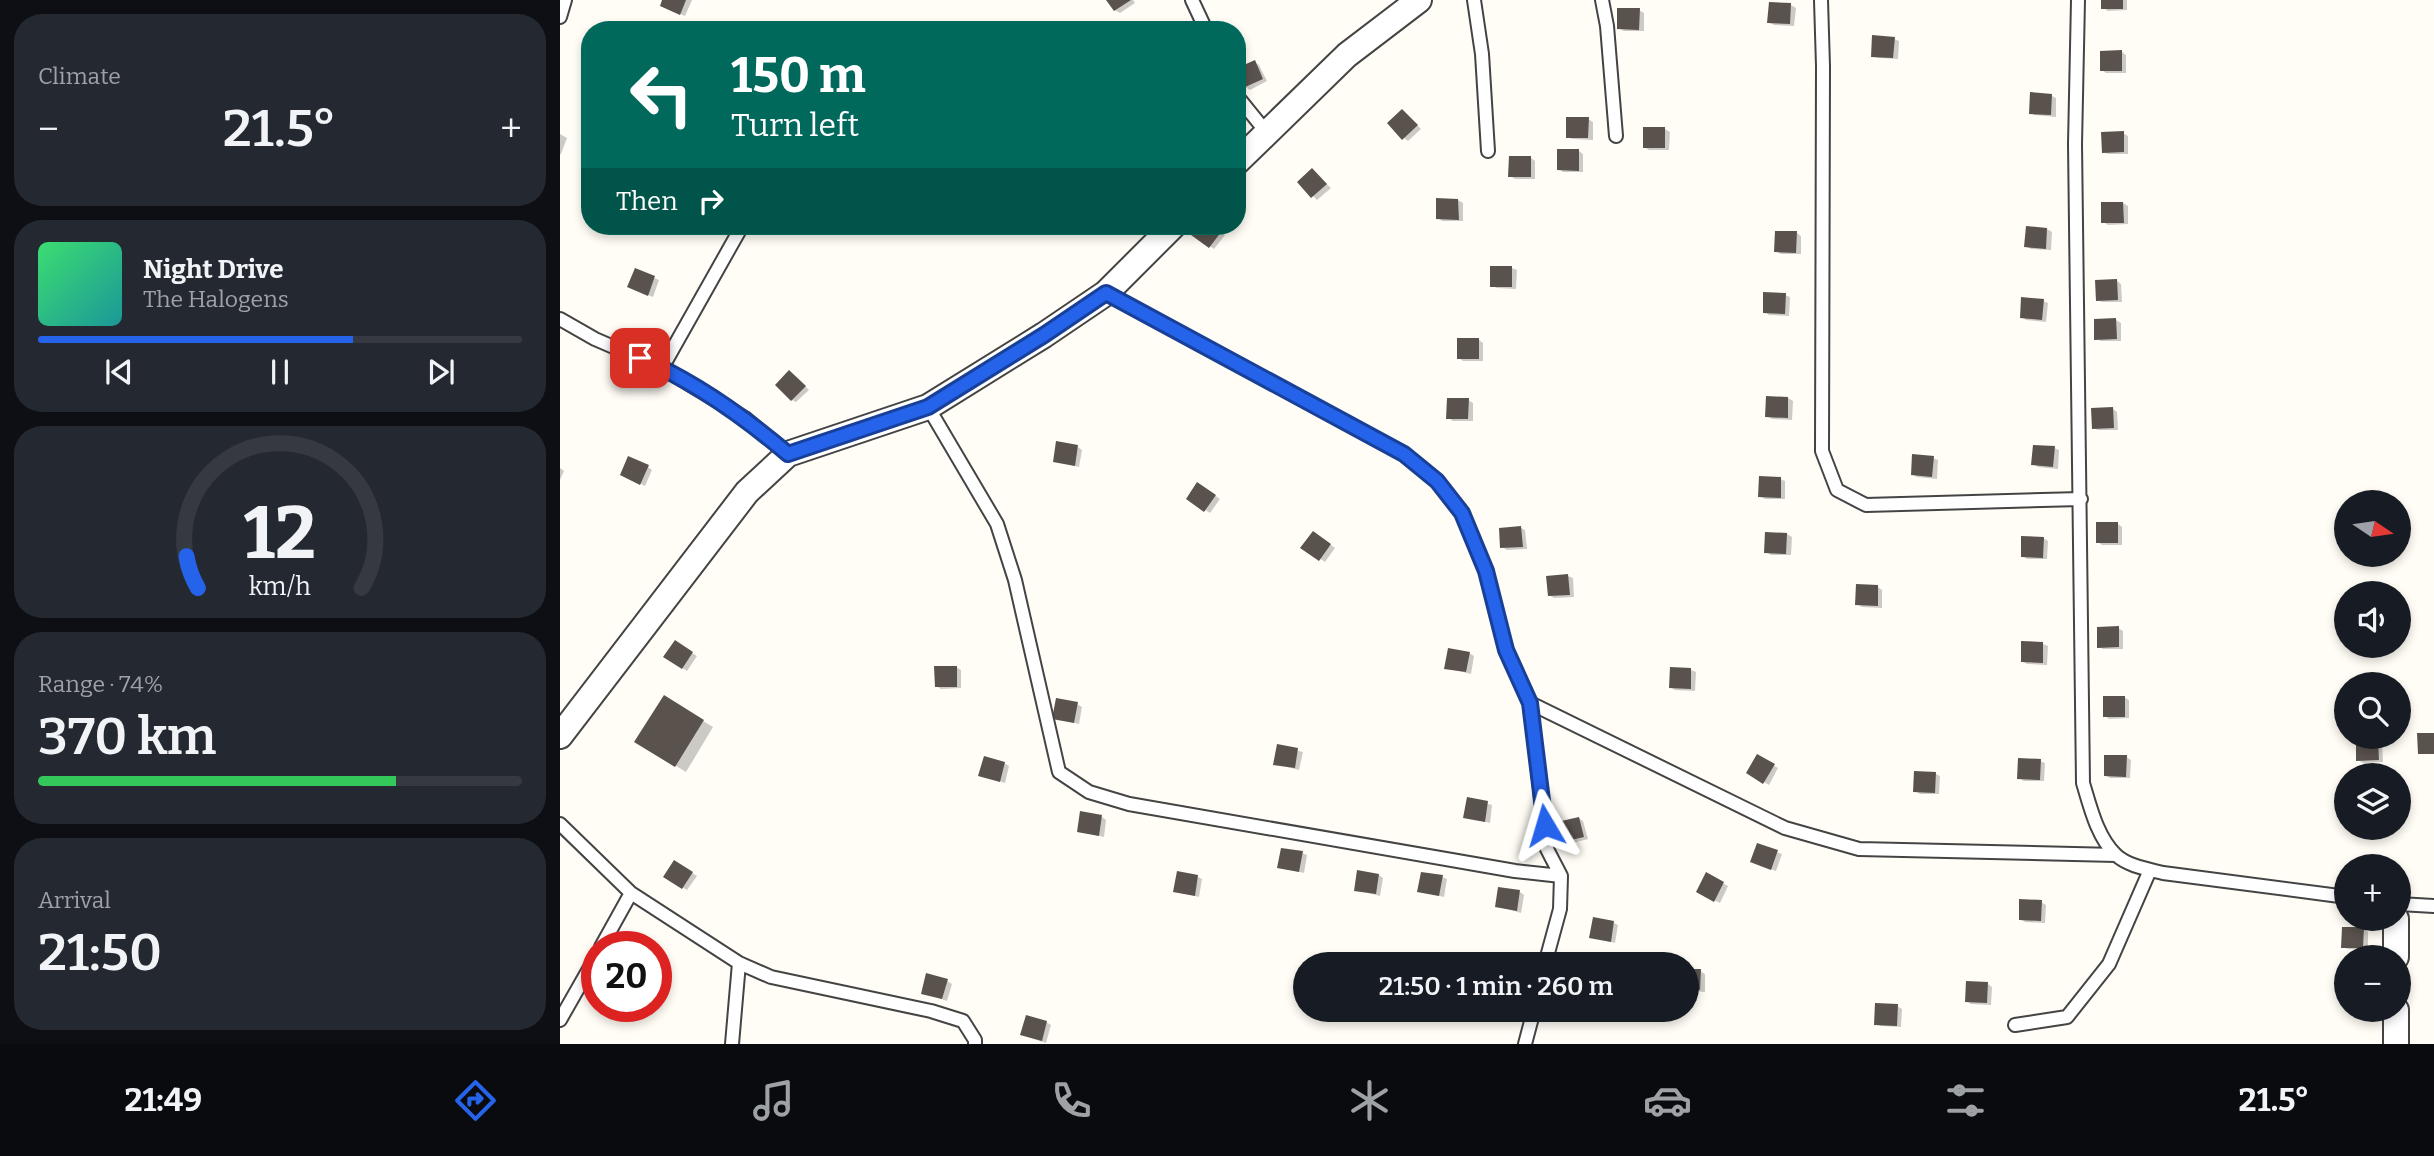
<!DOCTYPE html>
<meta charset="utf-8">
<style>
body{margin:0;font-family:Bitter,serif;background:#242831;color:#f1f3f6;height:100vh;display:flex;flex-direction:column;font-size:26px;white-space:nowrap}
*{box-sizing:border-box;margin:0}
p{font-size:23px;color:#9ea1a6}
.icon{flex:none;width:38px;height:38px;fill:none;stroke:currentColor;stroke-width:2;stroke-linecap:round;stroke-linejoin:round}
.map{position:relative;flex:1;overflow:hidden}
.details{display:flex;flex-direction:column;gap:14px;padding:14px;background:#0d0f14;width:560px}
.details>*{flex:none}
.banner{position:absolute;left:21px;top:21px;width:665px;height:214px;border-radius:28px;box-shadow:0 4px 10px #0003;background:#00695c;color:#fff;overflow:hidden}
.needle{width:46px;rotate:103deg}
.tools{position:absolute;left:1774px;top:490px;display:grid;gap:14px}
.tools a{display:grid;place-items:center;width:77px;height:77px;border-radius:50%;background:#171b24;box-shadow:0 4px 10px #0003;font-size:35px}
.speed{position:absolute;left:21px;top:931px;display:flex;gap:14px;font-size:35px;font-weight:700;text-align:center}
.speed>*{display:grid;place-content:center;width:91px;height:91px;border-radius:50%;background:#171b24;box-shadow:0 4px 10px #0003;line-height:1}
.speed .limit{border:10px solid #d22;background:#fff;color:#111}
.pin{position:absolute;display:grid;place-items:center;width:60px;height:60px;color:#fff;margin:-30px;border-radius:14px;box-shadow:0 4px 10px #0006}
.me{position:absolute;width:77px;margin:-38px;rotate:353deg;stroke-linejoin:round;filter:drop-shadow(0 0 5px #0008)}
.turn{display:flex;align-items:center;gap:24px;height:147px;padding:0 35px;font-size:32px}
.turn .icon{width:91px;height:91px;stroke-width:2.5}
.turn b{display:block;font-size:49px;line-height:60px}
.then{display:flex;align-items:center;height:66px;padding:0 35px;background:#0003;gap:14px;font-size:26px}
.big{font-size:52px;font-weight:600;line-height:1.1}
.details .tile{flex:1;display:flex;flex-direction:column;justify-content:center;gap:10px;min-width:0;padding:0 24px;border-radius:28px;background:#242831}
.details .dial{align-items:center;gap:0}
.dial svg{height:182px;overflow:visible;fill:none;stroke:#363941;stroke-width:7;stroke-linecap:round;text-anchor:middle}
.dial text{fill:#f1f3f6;stroke:none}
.song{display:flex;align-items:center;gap:21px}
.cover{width:84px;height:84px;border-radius:10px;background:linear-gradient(135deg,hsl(140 70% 55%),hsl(180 70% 35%))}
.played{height:7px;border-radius:4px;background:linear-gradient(90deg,#2563eb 65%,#363941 65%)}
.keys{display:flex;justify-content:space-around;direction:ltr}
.heat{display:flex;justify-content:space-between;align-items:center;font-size:38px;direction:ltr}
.charge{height:10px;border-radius:5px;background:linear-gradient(90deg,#34c759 74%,#363941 0)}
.trip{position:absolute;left:733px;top:952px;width:406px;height:70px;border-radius:35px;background:#171b24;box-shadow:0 4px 10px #0003;font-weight:600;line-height:70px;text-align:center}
.dock{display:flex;height:112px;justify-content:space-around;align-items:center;background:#090b0e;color:#9ea1a6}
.dock .icon{width:49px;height:49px}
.dock .active{color:#2563eb}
.dock b{font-size:32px;color:#f1f3f6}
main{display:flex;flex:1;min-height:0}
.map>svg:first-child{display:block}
.shadow{fill:#0003}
.building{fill:#5a524d}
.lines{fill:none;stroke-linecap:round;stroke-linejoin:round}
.lane-casing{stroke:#444;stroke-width:16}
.street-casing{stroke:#444;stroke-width:28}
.lane{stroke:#fff;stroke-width:12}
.street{stroke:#fff;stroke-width:24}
.route-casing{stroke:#184099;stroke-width:18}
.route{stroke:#2563eb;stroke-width:12}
</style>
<main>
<section class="details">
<div class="tile"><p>Climate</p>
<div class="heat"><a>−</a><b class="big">21.5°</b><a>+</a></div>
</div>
<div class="tile">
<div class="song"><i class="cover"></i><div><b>Night Drive</b><p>The Halogens</p></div></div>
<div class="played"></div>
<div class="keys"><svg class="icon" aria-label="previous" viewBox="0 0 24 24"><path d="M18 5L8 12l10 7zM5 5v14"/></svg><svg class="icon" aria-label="pause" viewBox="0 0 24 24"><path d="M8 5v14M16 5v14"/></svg><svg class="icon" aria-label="next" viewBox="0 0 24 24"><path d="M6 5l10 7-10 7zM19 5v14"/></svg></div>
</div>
<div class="tile dial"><svg viewBox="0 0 100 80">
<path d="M14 69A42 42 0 1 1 86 69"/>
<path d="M14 69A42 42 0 0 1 9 55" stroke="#2563eb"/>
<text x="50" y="56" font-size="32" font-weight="700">12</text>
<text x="50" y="72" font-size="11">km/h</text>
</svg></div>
<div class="tile"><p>Range · 74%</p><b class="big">370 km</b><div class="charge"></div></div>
<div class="tile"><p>Arrival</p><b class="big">21:50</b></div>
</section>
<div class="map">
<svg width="1874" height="1044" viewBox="0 0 1874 1044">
<rect width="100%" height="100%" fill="#fffdf5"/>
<path class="shadow" d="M104,0H132L125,16L106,8Z
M548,0H573L575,3L560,13L555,10Z
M1543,0H1567V10L1548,11L1543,8Z
M1231,5L1236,8L1234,26L1214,25L1209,22Z
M1079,10L1084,13V31H1064L1059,28Z
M1334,39L1339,41L1338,59L1318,58L1313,56Z
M1562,52L1566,55V73H1546L1542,70Z
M694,62L699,65L707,81L690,90L685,87Z
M1492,96L1496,98V117L1475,115L1471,113Z
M843,111L861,129L848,141L844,138Z
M1028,119L1033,122V140L1012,139L1008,137Z
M1105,129L1110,132L1109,150H1089L1084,147Z
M1563,133L1568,136V154H1548L1543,152Z
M0,134L7,138L1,154H0Z
M1019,151L1023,154V172H1003L999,169Z
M971,158L975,161V179H955L950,176Z
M752,170L771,188L757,200L739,182Z
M898,200L903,203V221H882L878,218Z
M1563,203L1568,206V224L1548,225L1543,222Z
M640,226H652L665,235L654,249L633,234Z
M1487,229L1492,232L1491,250L1471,249L1466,246Z
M1237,233L1241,236V254H1221L1216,251Z
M952,268L957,270L956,289L937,288L932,286Z
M76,270L99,280L93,297L74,289Z
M1557,281L1561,284L1562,302H1542L1537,300Z
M1225,295L1230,297L1229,316L1209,315L1205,312Z
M1483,301L1488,303L1486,322L1466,320L1462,317Z
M1556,320L1561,323V341H1541L1536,339Z
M919,340L923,343V361H903L899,358Z
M234,375L249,390L236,402L232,400Z
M1228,398L1233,401L1232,420L1212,419L1207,416Z
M908,400L913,403V421H893L888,418Z
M1553,409L1557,412L1558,430H1538L1533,428Z
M518,447L522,450L519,467L495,461Z
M1494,448L1499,450L1498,469L1478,467L1473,464Z
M1373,458L1378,460L1377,479L1357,477L1352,474Z
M88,467L92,470L85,486L67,477Z
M0,468L4,471L0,480Z
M1220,479L1225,481V499H1205L1200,496Z
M638,484L660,499L650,513L628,499Z
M1558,524L1562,527V545H1542L1538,542Z
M961,528L965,530L967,549L947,550L942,547Z
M1227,534L1232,537L1231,555H1211L1206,552Z
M758,536L775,548L765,562L743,547Z
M1483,538L1488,541L1487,559H1467L1463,556Z
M1008,576L1013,578L1014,597L994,598L989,595Z
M1318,587L1322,590V608L1302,607L1297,604Z
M1558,628L1563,631V649H1543L1539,647Z
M115,642L137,656L127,671L105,657Z
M1483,644L1488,646L1487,665L1467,664L1462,661Z
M909,653L914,656L911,674L886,668Z
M396,667L401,670V688L381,689L376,686Z
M1131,670L1136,672L1135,691L1115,690L1110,687Z
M104,697L153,727L126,772L77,742Z
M1564,697L1569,700V718L1549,719L1545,716Z
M517,704L522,707L519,724L494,718Z
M1817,741L1822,744L1823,762L1803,763L1798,760Z
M718,746L743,752L739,770L715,764Z
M1197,756L1218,768L1209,785L1188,773Z
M1566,757L1571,760L1570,778H1550L1545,775Z
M1480,761L1485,763L1484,781H1464L1459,778Z
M444,763L449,766L445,783L420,775Z
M1376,774L1380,776L1379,794H1360L1355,791Z
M908,799L932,805L930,823L905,817Z
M542,817L546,820L544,837L519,831Z
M1018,818L1023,821L1028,839L1009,844L1004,841Z
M1198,845L1222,854L1216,871L1197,864Z
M742,853L747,855L744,873L719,867Z
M115,862L137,876L127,890L105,877Z
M819,875L823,878L820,896L796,890Z
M1147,875L1168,886L1160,903L1138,892Z
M638,877L642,879L639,897L615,891Z
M882,877L887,879L884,897L859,891Z
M960,892L964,895L961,913L937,906Z
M1481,902L1486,905L1485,923L1465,922L1461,919Z
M1054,923L1058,925L1055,943L1031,937Z
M1804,929L1808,932V950L1788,949L1783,947Z
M1127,970L1140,971L1145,974V992L1127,991Z
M387,981L392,984L387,1001L363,993Z
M1428,984L1432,987L1431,1005L1411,1004L1406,1001Z
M1337,1006L1342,1009L1341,1027L1321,1026L1316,1024Z
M486,1022L491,1025L486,1043L462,1035Z"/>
<path class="building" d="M102,0H126L120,15L100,6Z
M546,0H571L554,11Z
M1541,0H1563V9H1541Z
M1209,2L1231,3L1230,24L1207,23Z
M1057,8H1080L1079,30L1057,29Z
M1312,35L1335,37L1333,58L1311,57Z
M1562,50V71H1540V51Z
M695,60L703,79L683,88L677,75V68Z
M1470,92L1492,94L1491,115L1469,114Z
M842,109L858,125L842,140L827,123Z
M1006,117H1029L1028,138H1006Z
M1083,127H1105V148H1083Z
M1564,131V152L1542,153L1541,132Z
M997,149H1019V171L997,170Z
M949,156H971V177H948Z
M752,168L767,184L751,198L737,182Z
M876,198L898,199L899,220L876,219Z
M1541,202H1563L1564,223H1541Z
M638,226H654L661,232L649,248L631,235Z
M1466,226L1487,228L1486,249L1464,247Z
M1215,231H1237L1236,253L1214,252Z
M930,266H952V287H930Z
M75,268L95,276L88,296L67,287Z
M1557,279L1558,300L1536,301L1535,280Z
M1203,292L1226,293L1225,314L1203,313Z
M1461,297L1484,299L1482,320L1460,318Z
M1556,318L1557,339L1534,340V319Z
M897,338H919V359H897Z
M229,370L246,386L231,401L215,385Z
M1206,396L1228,397V418L1205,417Z
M887,398H909L908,419H886Z
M1553,407L1554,428L1532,429L1531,408Z
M496,441L518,445L515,466L493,462Z
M1473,445L1495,446L1493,467L1471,465Z
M1352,454L1374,456L1372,477L1351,475Z
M68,456L89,465L80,485L60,475Z
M1199,476L1221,477V498L1198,497Z
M637,482L656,495L644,512L626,499Z
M1536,522H1558V543H1536Z
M961,526L963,547L940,548L939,528Z
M753,531L771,544L759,561L740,548Z
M1205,532L1227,533L1226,554L1204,553Z
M1461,536L1484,537L1483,558L1461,557Z
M1008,574L1010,595L988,596L986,576Z
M1296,584L1318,585V606L1295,605Z
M1559,626V647L1537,648V627Z
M115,640L133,652L122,669L103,657Z
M1461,641L1483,642V663L1461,662Z
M888,648L910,652L906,672L884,669Z
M374,666H397V687H375Z
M1110,667L1131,668V689L1109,688Z
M104,695L144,720L115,767L74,742Z
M1543,696H1565V717H1543Z
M496,698L518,702L514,723L492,719Z
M1857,733H1874V754H1858Z
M1818,739L1819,760L1796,761V740Z
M717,744L738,748L735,768L713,765Z
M1197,754L1215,764L1203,784L1186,773Z
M1544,755H1567L1566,777L1544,776Z
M424,756L445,762L440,782L418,776Z
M1458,758L1481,759L1480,780L1457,779Z
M1354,771L1376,772L1375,793L1353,792Z
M907,797L928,801L925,822L903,818Z
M520,811L542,815L539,836L517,832Z
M1019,817L1024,837L1002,842L997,822Z
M1197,843L1218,850L1211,870L1190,862Z
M721,848L743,851L739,872L717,868Z
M114,860L133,872L122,889L103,877Z
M797,870L819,874L816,894L794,891Z
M617,871L638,875L635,896L613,892Z
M861,872L883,875L879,896L857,892Z
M1146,872L1164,882L1154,902L1136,892Z
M938,887L960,890L957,911L935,907Z
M1459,899L1482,900L1481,921L1459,920Z
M1033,917L1054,921L1051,942L1029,938Z
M1782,927H1804L1803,948H1781Z
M1127,969H1141L1140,990H1127Z
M366,973L388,979L382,999L361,994Z
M1406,981L1428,982L1427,1003L1405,1002Z
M1315,1003L1338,1004L1337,1026L1314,1025Z
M466,1015L487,1021L482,1041L460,1035Z"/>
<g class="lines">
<defs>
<path id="lane" d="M632,0L646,30
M914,0L922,54L928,151
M1042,0L1047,26L1056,136
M1261,0L1263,66L1262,451L1277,490L1306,505L1521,499
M1518,0L1515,144L1523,783C1530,806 1537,837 1556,855C1568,866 1587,869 1603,873L1787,897
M0,17L5,0
M677,96L707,133
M546,293L844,454L877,481L902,513L926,571L946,650L970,703L987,849L1001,876L1000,909L985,964
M0,319L35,339L102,368L185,418L228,454
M102,368L182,226
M368,407L437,524L455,580L499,772L529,792L569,804L955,871L1001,876
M970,703L1225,828L1299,849L1556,855
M0,824L71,893L179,963L211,977L371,1011L403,1021L415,1040V1044
M1839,904L1874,906
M41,947L71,893
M0,1020L37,955
M1455,1025L1507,1017L1549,964L1590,870
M172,1044L179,963
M965,1044L974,1010"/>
<path id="street" d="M677,162L787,55L859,0
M0,736L187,492L228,454L368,407L484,335L546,293L613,226
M1836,957V919
M1836,1044V1010"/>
</defs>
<use href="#lane" class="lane-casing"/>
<use href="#street" class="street-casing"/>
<use href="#lane" class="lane"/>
<use href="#street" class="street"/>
</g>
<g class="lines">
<defs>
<path id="route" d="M80,358C134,381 183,416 228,454L368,407L484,335L546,293L844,454L877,481L902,513L926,571L946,650L970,703L985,825"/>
</defs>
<use href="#route" class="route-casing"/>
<use href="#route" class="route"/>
</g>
</svg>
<div class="tools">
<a><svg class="needle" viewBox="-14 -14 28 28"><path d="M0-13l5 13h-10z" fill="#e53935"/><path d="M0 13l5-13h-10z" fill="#9ea1a6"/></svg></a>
<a><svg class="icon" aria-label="sound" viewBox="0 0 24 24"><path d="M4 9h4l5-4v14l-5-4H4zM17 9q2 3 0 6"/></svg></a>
<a><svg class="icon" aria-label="search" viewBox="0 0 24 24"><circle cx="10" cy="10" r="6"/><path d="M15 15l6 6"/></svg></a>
<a><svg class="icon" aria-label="layers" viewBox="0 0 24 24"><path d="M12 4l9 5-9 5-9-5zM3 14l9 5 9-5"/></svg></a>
<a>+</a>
<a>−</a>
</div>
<div class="speed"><div class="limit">20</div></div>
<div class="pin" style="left:80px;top:358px;background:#d93025"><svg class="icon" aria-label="arrive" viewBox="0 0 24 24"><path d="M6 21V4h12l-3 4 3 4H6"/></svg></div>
<svg class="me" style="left:985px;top:825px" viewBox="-20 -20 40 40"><path d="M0-17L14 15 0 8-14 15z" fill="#2563eb" stroke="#fff" stroke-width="4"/></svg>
<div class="trip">21:50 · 1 min · 260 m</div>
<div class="banner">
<div class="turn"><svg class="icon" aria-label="left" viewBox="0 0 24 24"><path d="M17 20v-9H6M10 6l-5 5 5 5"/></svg><div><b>150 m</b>Turn left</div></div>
<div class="then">Then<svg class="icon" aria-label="right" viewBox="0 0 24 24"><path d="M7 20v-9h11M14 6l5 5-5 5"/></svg></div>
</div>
</div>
</main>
<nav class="dock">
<b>21:49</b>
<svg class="icon active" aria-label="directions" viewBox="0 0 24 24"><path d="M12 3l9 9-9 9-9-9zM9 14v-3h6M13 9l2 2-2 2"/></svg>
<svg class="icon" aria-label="music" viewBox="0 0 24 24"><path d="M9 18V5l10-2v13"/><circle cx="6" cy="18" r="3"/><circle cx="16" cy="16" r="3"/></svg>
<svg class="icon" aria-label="phone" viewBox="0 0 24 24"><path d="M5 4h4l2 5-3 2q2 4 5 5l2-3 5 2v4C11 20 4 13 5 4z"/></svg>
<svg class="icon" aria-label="climate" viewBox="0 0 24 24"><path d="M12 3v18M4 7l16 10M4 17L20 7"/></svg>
<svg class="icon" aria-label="car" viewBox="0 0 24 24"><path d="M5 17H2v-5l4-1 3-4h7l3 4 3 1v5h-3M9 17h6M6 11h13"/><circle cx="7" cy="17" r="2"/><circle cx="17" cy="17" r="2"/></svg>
<svg class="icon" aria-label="filters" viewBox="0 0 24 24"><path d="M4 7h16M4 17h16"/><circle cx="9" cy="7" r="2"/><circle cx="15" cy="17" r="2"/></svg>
<b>21.5°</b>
</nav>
